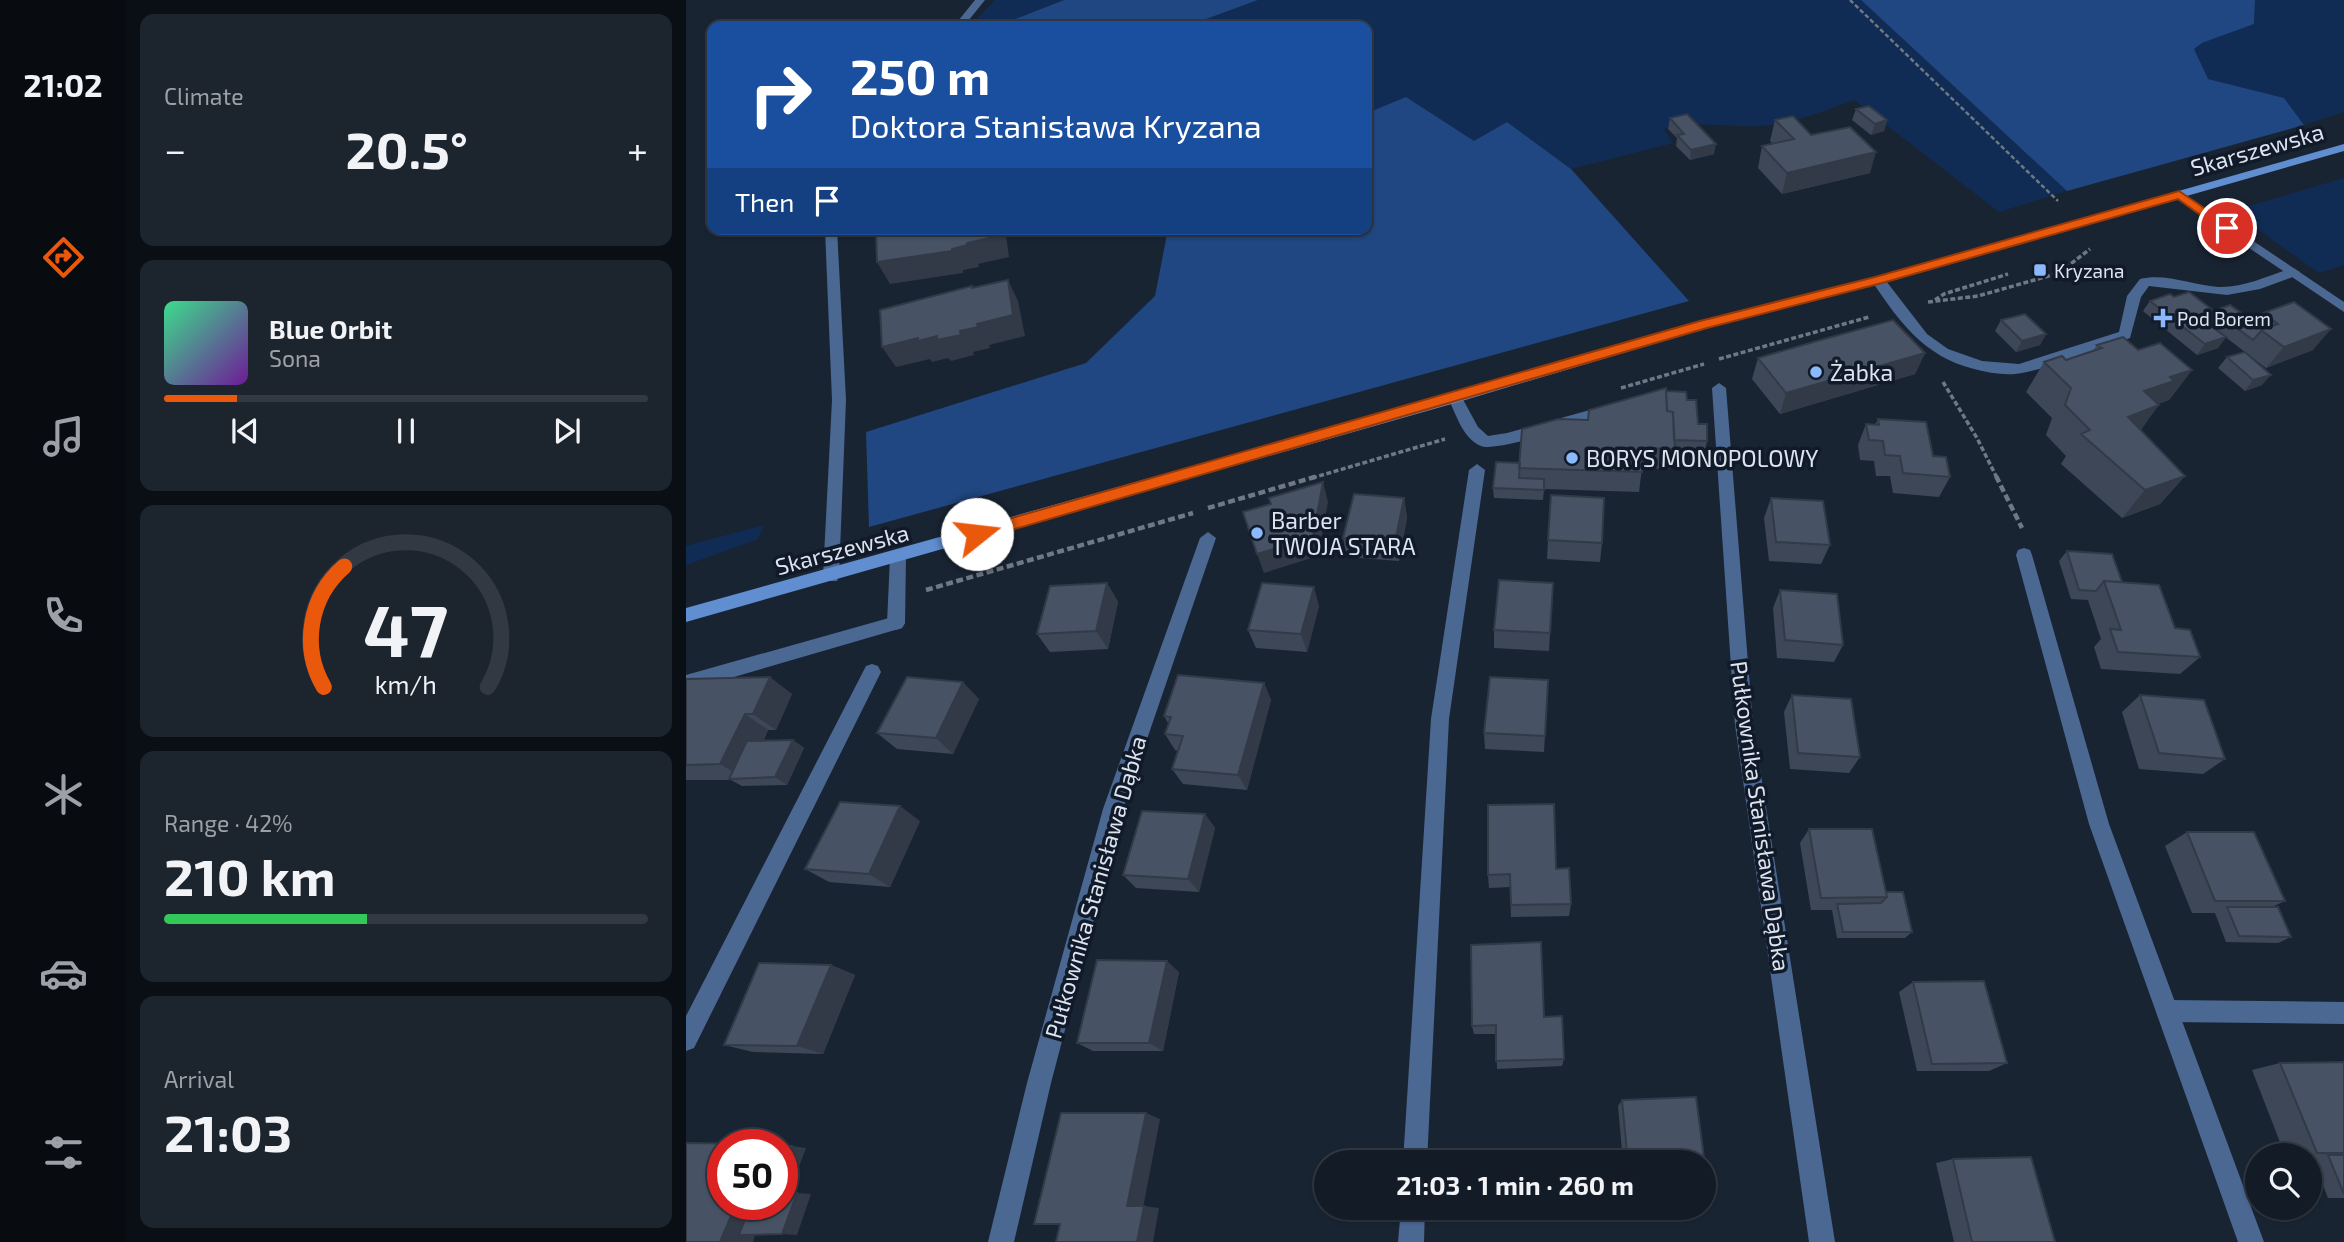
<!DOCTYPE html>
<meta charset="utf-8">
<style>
body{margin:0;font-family:"Exo 2",sans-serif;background:#1c242e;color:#f1f3f6;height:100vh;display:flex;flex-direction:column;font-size:26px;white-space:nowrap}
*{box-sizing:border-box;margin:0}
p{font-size:23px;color:#9da1a7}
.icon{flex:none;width:38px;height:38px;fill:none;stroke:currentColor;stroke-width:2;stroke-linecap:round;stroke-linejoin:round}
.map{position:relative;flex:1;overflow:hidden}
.sheet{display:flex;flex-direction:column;gap:14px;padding:14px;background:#0a0f15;width:560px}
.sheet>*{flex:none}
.guide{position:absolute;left:21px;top:21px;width:665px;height:214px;border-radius:14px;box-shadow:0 2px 5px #0004,0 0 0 2px #323943;background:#1a4fa0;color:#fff;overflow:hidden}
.fabs{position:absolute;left:1559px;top:1143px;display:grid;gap:14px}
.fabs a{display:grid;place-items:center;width:77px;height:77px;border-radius:50%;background:#131b26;box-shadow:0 2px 5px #0004,0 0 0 2px #323943;font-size:35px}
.speed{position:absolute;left:21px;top:1129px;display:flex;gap:14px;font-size:35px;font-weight:700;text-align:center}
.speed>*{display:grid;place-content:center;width:91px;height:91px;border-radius:50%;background:#131b26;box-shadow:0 2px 5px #0004,0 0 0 2px #323943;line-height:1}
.speed .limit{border:10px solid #d22;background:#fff;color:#111}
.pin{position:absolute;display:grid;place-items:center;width:60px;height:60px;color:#fff;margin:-30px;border:4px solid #fff;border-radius:50%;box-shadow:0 2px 7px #0007}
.me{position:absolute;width:77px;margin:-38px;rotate:74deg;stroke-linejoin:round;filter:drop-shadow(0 0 5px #0008)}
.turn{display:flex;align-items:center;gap:24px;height:147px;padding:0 28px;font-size:32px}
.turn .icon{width:91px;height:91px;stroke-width:2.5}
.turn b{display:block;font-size:49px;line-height:60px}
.then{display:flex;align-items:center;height:66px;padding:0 28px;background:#0003;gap:14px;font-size:26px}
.big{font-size:52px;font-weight:700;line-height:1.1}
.sheet .tile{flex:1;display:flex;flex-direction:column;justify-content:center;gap:10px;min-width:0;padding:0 24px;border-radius:14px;background:#1c242e}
.sheet .dial{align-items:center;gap:0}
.dial svg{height:182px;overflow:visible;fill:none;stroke:#323943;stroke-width:7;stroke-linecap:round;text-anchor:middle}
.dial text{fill:#f1f3f6;stroke:none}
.song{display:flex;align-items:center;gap:21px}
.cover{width:84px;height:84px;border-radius:10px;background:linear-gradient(135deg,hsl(150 70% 55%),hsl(280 70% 35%))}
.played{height:7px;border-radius:4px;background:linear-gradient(90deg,#ea580c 15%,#323943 15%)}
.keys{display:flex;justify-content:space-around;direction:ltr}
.heat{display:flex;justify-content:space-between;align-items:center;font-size:38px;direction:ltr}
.charge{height:10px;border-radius:5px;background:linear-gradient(90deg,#34c759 42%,#323943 0)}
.trip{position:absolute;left:628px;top:1150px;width:402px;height:70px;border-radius:35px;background:#131b26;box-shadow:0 2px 5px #0004,0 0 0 2px #323943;font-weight:700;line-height:70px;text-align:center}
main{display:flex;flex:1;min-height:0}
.tab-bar{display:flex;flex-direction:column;width:126px;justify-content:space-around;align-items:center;background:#080b0f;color:#9da1a7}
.tab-bar .icon{width:49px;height:49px}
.tab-bar .active{color:#ea580c}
.tab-bar b{font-size:32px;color:#f1f3f6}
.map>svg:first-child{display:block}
.green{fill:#102c55}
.forest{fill:#204781}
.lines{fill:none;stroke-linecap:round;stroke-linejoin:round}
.path-far2{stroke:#6f7885;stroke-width:2.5;stroke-dasharray:4.5 2.5;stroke-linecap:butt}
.path-far1{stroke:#6f7885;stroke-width:3.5;stroke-dasharray:5 2.5;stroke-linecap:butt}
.path{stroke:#6f7885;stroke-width:4.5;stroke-dasharray:7 3.5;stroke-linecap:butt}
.service{fill:#4b6892;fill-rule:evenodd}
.minor{fill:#4b6892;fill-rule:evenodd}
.secondary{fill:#608ed1;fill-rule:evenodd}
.wall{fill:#3d4757}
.shaded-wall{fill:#323a47}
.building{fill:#475365;stroke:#323a47;stroke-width:2}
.route{fill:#ea580c;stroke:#983908;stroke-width:2}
.poi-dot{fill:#8cb9fc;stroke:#101a29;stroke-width:2.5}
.labels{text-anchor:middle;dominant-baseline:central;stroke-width:7;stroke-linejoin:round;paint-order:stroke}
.far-poi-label{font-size:19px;fill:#dde4ef;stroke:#101a29;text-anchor:start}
.street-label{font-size:23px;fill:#dde4ef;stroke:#101a29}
.poi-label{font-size:23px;fill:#dde4ef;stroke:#101a29;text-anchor:start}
</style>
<main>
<nav class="tab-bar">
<b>21:02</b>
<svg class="icon active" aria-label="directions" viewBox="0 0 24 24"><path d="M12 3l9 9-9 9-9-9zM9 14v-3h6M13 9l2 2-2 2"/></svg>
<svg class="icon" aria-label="music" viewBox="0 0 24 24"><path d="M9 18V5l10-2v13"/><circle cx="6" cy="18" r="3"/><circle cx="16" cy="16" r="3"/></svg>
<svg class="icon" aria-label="phone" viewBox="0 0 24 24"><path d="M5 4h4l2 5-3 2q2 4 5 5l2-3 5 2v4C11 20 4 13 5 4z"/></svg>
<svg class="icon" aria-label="climate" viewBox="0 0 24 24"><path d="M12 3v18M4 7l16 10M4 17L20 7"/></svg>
<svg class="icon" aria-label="car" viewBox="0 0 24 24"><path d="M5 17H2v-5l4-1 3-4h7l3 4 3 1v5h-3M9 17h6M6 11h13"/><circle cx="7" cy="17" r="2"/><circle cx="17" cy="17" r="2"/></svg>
<svg class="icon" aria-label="filters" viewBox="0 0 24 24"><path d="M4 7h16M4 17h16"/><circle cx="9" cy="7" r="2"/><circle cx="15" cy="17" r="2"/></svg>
</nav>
<section class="sheet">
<div class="tile"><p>Climate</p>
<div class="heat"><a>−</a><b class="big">20.5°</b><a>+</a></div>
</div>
<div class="tile">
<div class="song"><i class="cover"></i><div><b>Blue Orbit</b><p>Sona</p></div></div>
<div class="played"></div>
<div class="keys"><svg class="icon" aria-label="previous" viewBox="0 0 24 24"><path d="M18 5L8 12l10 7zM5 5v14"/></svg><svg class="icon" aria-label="pause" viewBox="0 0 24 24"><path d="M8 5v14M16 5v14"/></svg><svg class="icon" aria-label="next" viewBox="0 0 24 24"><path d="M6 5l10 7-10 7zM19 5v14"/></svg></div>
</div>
<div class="tile dial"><svg viewBox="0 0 100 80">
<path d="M14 69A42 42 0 1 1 86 69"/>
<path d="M14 69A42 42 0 0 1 23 16" stroke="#ea580c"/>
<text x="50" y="56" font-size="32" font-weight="700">47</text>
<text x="50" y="72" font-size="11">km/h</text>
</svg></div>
<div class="tile"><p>Range · 42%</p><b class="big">210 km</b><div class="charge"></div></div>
<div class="tile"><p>Arrival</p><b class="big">21:03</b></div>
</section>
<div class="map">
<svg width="1658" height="1242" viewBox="0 0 1658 1242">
<rect width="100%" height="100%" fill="#192433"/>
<path class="green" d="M309,0H378L311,26H284Z
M572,0H1175L1381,191L1313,212L1168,100C1138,111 1106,124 1074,126C1041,128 1011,120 978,129L987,143L885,169L821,122L788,142L720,97L681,113V26H501Z
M1569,0H1658V112L1618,125L1597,98L1522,79L1507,49L1516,43L1568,24Z
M1658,178V265L1633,273L1546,211Z
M78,525L72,539L0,565V546Z"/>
<path class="forest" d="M378,0H572L501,26H311Z
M1175,0H1569L1568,24L1516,43L1508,49L1522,79L1598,98L1618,125L1381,191Z
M720,97L788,141L821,122L885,169L1003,301L183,527L180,432L400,363L469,296L482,229H681V113Z"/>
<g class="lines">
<path class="path-far2" d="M1164,0L1372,201"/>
<path class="path-far1" d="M1249,300L1258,294L1322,274
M1242,302L1292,296L1373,273L1404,249
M1033,359L1183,317
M1257,382L1291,438L1311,478
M935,388L1018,364
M626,478L759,439"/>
<path class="path" d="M1310,476L1336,528
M522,508L632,476
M240,590L507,513"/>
<path class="service" d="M1607,268L1614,272L1612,275L1574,289L1541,295L1463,286L1455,297L1444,338C1409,350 1372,366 1336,373C1321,376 1303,373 1288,369C1237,356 1213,321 1185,280L1187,277H1197L1241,334L1262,349L1296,361L1333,364L1433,332L1441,296L1454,279C1480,273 1506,285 1532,287C1559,288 1582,275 1607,268Z
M769,393L774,394L792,427L802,436L821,433L922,405L929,410L927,414C906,420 811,453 795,446C777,439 770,414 762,398Z
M212,550L218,552L220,557L219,623L216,628L210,630L204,628L201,623L204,557L206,552Z
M186,664L192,666L195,672L8,1048L0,1051V1016L180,666Z
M1481,1000L1658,1002V1024L1481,1022L1473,1019L1470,1011L1473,1003Z"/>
<path class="minor" d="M289,0H299L278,26H268Z
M1493,191L1658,302V312L1489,198V192Z
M139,229H151L160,400L153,576L151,581H139L137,576L146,400Z
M1033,383L1040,388L1067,725L1149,1242H1123L1049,725L1026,388Z
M791,464L799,470L763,719L741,1162H717L745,719L783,470Z
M522,532L530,538L437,809L365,1083L328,1242H302L341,1083L417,809L514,538Z
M1338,548L1344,550L1346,555L1423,824L1578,1242H1552L1403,824L1330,555L1332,550Z
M210,616L216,618L219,623L216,628L0,691V675Z
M715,1208H739L738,1242H712Z"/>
<path class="secondary" d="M1658,144V151L1197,283L1021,328L769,403L0,622V608L767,393L1013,321L1189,277Z"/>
</g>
<path class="wall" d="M1170,109L1201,120L1198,131L1185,135L1166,120Z
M984,118L1028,154L1004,160L990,146L991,138L982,129Z
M1089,120L1125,135L1184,173L1096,194L1072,168L1076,146L1087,144L1084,141Z
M1488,297L1569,324L1577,313L1627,350L1580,368L1538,336L1540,337L1532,348L1511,355L1457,311L1464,301Z
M1315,320L1360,334L1354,345L1330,352L1309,331Z
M1411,345L1452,350L1506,370L1483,400L1472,404L1455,430L1499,476L1474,504L1436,518L1375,464L1380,456L1360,435L1366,418L1340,392L1358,362L1380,360L1407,351Z
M1239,353L1229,374L1094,414L1066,379L1072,358Z
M1541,357L1576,385L1559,391L1532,368Z
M980,391L1001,400L1012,424L1021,441L1019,451L988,450L985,469L956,468L953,492L858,489L857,500L808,498L807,488L834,463L902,420Z
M1192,419L1247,456L1264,477L1253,497L1207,493L1204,476H1190L1188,461L1174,460L1172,445L1180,424L1189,425Z
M718,498L721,518L713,561L661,557L657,538Z
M1085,498L1144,545L1135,564L1083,561L1078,518Z
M862,540L916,543L914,562L861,559Z
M1381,551L1436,582L1489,628L1514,657L1494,674L1415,669L1408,647L1415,639L1402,600L1385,599L1373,561Z
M421,583L432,602L422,649L364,652L351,634Z
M867,583L863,651L808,648V630Z
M1094,590L1157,645L1148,662L1091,658L1087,608Z
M633,606L621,652L570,648L562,630Z
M0,679L106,694L90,730H82L78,740H107L118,748L101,785L56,786L45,780H0Z
M862,680L858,752L799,749L798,733Z
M578,683L585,700L561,790L497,784L486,769L492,751L489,750L479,734L482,723L478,716Z
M1106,695L1174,757L1163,773L1104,769L1098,712Z
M1454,695L1539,759L1517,774L1453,769L1436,712Z
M293,699L267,754L211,749L191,733Z
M519,814L529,828L513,892L450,888L437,875Z
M234,821L204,887L143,882L119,869Z
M1123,829L1200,892L1226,932L1219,938H1151L1146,910H1125L1114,843Z
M1501,832L1599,901L1586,907L1605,937L1592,943L1540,942L1529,913H1506L1479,846Z
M870,869L885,904L883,916L825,917L824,887L803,888L802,875Z
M145,965L169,975L137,1054L67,1052L38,1045Z
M493,972L477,1051H407L391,1043Z
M1227,982L1321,1063L1303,1071H1231L1213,992Z
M858,1017L878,1059L876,1066L811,1069L810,1034H788L786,1026Z
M1658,1062V1198H1642L1626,1157H1624V1155H1599L1566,1070L1594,1063Z
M1010,1097L1023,1196L1018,1197V1162H937L932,1106L936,1100Z
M1267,1159L1369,1242H1268L1250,1163Z"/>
<path class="shaded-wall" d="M1201,120L1198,131L1185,135L1189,124Z
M1030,144L1028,154L1004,160L1005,150Z
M1190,152L1184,173L1096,194L1101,173Z
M311,229H319L323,257L292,264L293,267L277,270V273L204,284L191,262L266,249Z
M322,280L332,301L339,336L303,345L304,348L287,352L288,355L265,361L262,358L246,362L244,359L210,367L196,347L232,338L251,336L274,331L291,324Z
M1540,320L1532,331L1525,326Z
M1645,329L1627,350L1580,368L1598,347Z
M1360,334L1354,345L1330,352L1336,341Z
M1540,337L1532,348L1511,355L1519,344Z
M1239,353L1229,374L1094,414L1100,393Z
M1506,370L1483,400L1471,404L1473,405L1451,435L1421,446L1458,391L1484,377Z
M1585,375L1576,385L1559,391L1567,380Z
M1499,476L1474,504L1436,518L1459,490Z
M637,482L642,502L632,556L578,573L571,554Z
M718,498L721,518L713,561L709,542Z
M421,583L432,602L422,649L410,631Z
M628,587L633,606L621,652L615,634Z
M84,677L106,694L90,730L67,714Z
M277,682L293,699L267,754L250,738Z
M578,683L585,700L561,790L552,775Z
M59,714L82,730L60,778H57L34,764Z
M107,740L118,748L101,785L89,777Z
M214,806L234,821L204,887L183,874Z
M519,814L529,828L513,892L502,879Z
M481,961L493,972L477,1051L463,1043Z
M145,965L169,975L137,1054L111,1046Z
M460,1113L474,1119L457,1208L441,1206Z
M106,1146L120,1148L103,1193H96V1171Z
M111,1193L125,1194L111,1235L96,1234Z
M50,1204H81L53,1235H69L67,1242H34Z
M458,1206L473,1208L467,1242H451Z"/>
<path class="building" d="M1183,106L1201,120L1189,124L1170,109Z
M1001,114L1030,144L1005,150L991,135L998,134L984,118Z
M1107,116L1125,135L1164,127L1190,152L1101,173L1076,146L1108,139L1089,120Z
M197,229H311L312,236L281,243V245L266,249V251L191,262L190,231Z
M322,280L327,315L291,324L292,327L274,331L275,335L251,340V336L232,341V338L196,347L194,310L286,286V288Z
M1503,292L1528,311L1544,305L1577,329L1567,340L1540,320L1525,326L1540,337L1519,344L1464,301L1484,294L1488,297Z
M1608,302L1645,329L1598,347L1575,330L1592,324L1577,313Z
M1339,314L1360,334L1336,341L1315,320Z
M1207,320L1239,353L1100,393L1072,358L1131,341Z
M1437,337L1452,350L1474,343L1506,370L1484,377L1488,381L1458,391L1473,405L1442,417L1499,476L1459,490L1395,434L1404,430L1379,405L1385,388L1358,362L1376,356L1380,360L1416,348L1411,345Z
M1559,352L1585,375L1567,380L1541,357Z
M980,388L981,411L987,412L989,449L956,448V472L833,468L836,429L872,419L902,420L903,410Z
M980,391L1000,392L1001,400H1010L1012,424H1021V441L988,440L987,412L981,411Z
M1192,419L1240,422L1247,456L1260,457L1264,477L1217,473L1214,456L1199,455L1197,441L1183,440L1180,424L1193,425Z
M810,462L834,463L833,478L858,479V490L807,488Z
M637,482L627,537L571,554L557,512L585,504L583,498Z
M668,494L718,498L709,542L657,538Z
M865,495L918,498L916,543L862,540Z
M1085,498L1137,501L1144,545L1090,542Z
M1381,551L1426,554L1436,582L1418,581L1410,591L1393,590Z
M813,580L867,583L864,633L808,630Z
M1418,581L1473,585L1489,628L1504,630L1514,657L1432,652L1424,629L1435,630Z
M421,583L410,631L351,634L364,586Z
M576,583L628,587L615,634L562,630Z
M1094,590L1151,594L1157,645L1099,640Z
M492,675L578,683L552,775L486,769L497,736L479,734L485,717L478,716Z
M84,677L67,714H59L34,764L0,765V679Z
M221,677L277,682L250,738L191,733Z
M804,677L862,680L859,736L798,733Z
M1106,695L1165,699L1174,757L1112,753Z
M1454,695L1518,700L1539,759L1473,753Z
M107,740L89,777L43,779L61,741Z
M154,802L214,806L183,874L119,869Z
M868,804L870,869L883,868L885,904L825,905L824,874L802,875V805Z
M456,811L519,814L502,879L437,875Z
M1123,829H1186L1201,897L1135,898Z
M1501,832H1568L1599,901H1529Z
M1200,892H1217L1226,932H1157L1151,904L1195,903L1201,897Z
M1541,907H1592L1605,937L1553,936Z
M855,942L858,1017L876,1016L878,1059L810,1061V1025L786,1026L785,945Z
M411,960L481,961L463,1043H391Z
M73,963L145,965L111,1046L38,1045Z
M1298,981L1321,1063L1246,1064L1227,982Z
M1658,1062V1153H1631L1594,1063Z
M1010,1097L1023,1196H1018V1162H942L936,1100Z
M375,1113H460L441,1206H458L451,1242H370L374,1224H348Z
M0,1143L74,1144H37V1204H50L34,1242H0Z
M96,1146H106L96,1171Z
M1642,1155H1658V1194Z
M1345,1157L1369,1242H1286L1267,1159Z
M96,1192L111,1193L96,1234L53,1235L65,1204H96Z"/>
<path class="route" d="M1493,191L1545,226V231H1537L1492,199L1196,283L1021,328L291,540L283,534L291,528L1014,321L1189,277Z"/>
<g class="poi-dot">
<rect x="1347" y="263" width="14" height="14" rx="3.5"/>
<path d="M1473.5 307.5h7v7h7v7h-7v7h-7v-7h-7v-7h7z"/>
<circle cx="1130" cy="372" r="7"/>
<circle cx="886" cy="458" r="7"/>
<circle cx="571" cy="533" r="7"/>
</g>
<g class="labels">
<g class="far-poi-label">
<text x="1368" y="270">Kryzana</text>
<text x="1491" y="318">Pod Borem</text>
</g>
<g class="street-label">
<text transform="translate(1571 149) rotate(-16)">Skarszewska</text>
<text transform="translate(156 549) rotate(-15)">Skarszewska</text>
<text transform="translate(1075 816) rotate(82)">Pułkownika Stanisława Dąbka</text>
<text transform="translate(409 887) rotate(-74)">Pułkownika Stanisława Dąbka</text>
</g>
<g class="poi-label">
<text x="1144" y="372">Żabka</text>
<text x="900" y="458">BORYS MONOPOLOWY</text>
<text x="585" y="520">Barber<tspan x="585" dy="26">TWOJA STARA</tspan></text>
</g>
</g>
</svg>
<div class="fabs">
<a><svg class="icon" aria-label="search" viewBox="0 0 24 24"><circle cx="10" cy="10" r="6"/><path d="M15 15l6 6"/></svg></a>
</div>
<div class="speed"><div class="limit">50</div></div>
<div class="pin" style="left:1541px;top:228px;background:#d93025"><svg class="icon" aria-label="arrive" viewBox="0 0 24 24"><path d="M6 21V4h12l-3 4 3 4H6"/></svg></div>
<svg class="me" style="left:291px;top:534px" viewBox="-20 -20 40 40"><circle r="19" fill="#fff"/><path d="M0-13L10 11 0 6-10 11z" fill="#ea580c"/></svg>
<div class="trip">21:03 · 1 min · 260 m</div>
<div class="guide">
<div class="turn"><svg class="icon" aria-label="right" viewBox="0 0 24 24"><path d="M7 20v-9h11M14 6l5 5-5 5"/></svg><div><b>250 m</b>Doktora Stanisława Kryzana</div></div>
<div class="then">Then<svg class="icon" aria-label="arrive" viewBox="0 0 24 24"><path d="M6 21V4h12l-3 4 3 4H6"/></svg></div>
</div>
</div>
</main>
